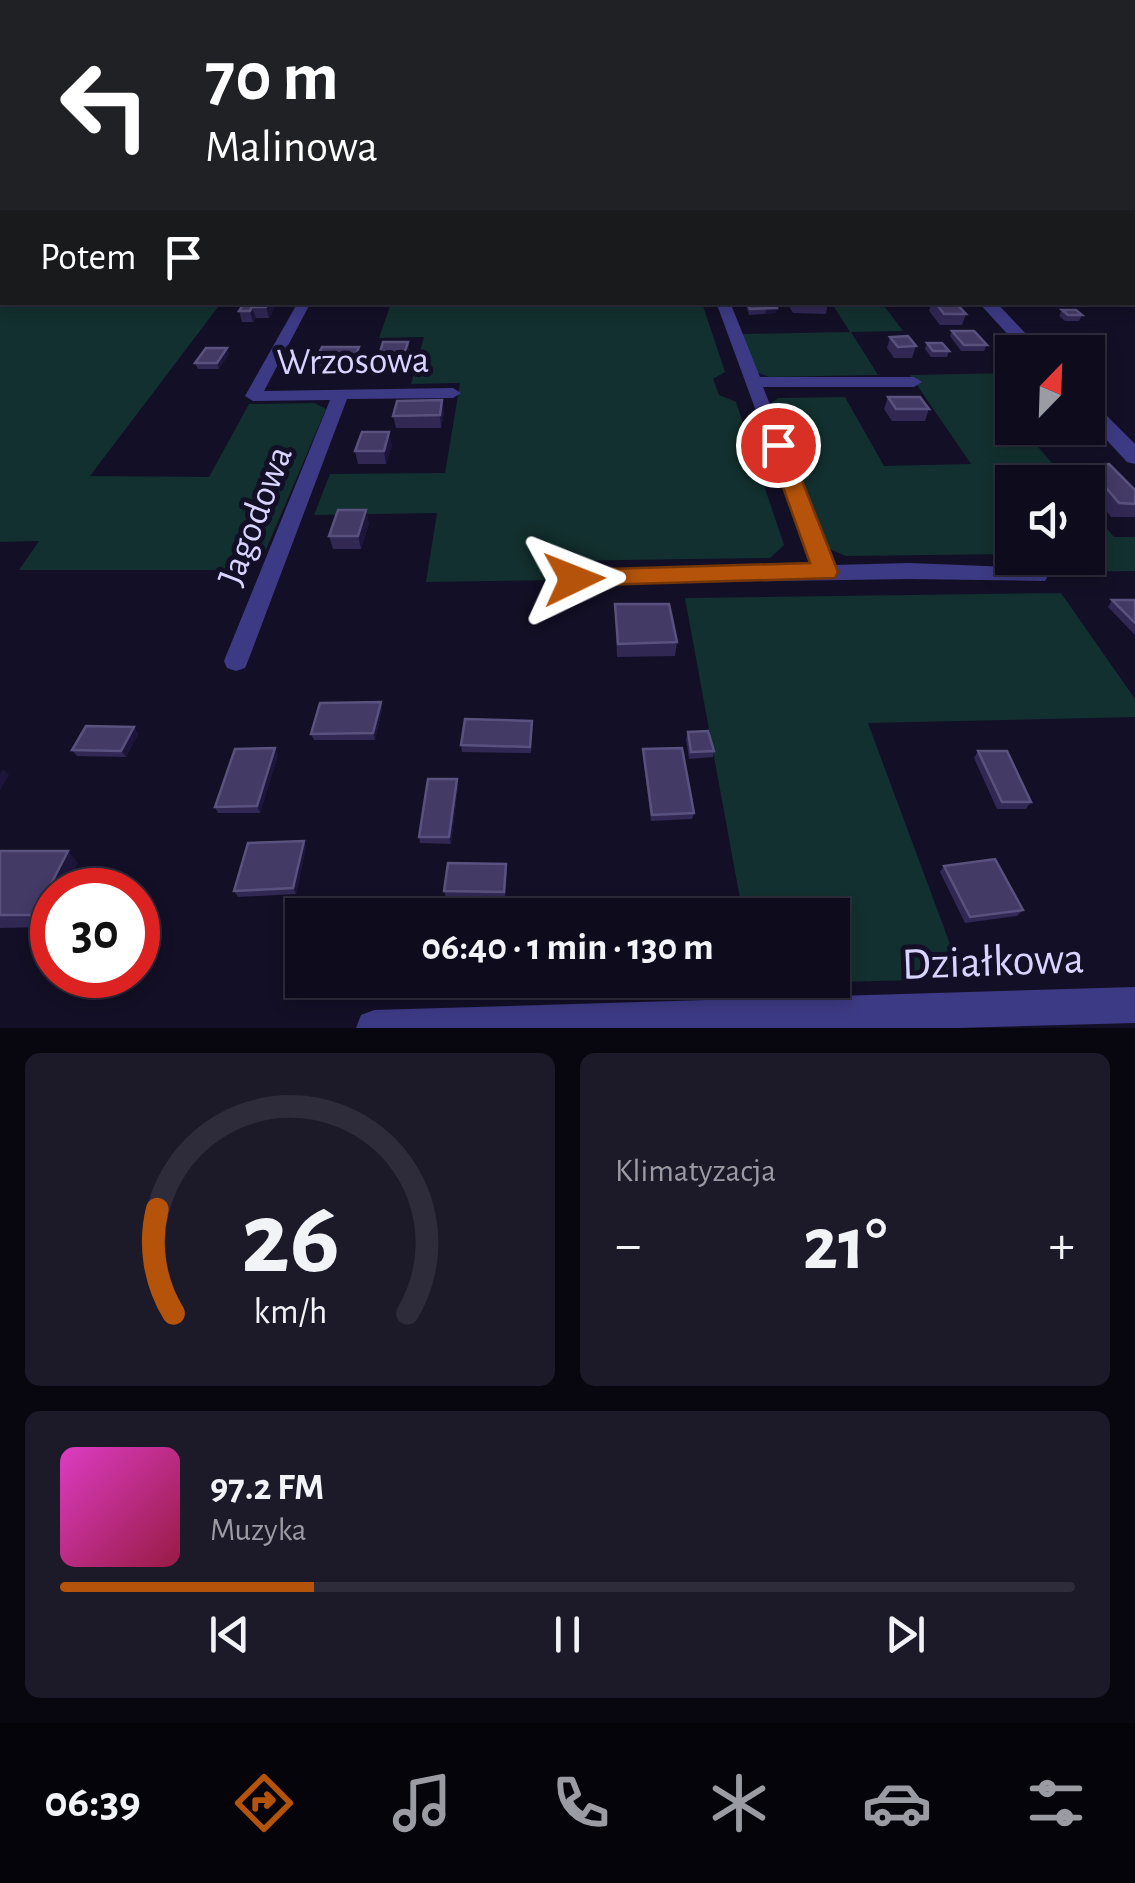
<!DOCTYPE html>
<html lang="pl">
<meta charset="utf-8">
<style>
body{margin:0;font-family:"Alegreya Sans",sans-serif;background:#1c1929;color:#f1f3f6;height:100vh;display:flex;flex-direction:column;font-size:38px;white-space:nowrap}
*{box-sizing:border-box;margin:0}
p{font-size:32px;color:#9b9ba3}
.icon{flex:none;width:55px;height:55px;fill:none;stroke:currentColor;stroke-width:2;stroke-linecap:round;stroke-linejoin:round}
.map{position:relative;height:1028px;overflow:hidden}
.sheet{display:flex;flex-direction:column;gap:25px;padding:25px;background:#08060f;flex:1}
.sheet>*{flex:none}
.top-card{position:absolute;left:0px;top:0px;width:1135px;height:305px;box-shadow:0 5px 15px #0003,0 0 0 2px #2e2b3b;background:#202124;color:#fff;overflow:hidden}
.needle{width:65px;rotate:23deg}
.buttons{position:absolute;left:995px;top:335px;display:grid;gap:20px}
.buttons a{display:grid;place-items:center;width:110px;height:110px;border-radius:0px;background:#0e0b1c;box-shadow:0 5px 15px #0003,0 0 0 2px #2e2b3b;font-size:50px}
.speed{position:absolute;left:30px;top:868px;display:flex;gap:20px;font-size:50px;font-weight:700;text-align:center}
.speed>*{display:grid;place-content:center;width:130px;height:130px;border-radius:50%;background:#0e0b1c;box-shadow:0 5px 15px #0003,0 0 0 2px #2e2b3b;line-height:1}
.speed .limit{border:15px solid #d22;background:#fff;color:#111}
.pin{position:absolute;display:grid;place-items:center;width:85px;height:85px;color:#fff;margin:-42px;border:5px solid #fff;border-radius:50%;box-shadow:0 2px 10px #0007}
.me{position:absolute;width:110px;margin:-55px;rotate:88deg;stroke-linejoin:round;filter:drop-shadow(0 0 8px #0008)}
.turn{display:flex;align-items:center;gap:35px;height:210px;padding:0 40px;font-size:45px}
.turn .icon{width:130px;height:130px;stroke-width:2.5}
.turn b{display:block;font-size:70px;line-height:85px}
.then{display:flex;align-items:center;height:95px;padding:0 40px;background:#0003;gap:20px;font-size:38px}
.big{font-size:75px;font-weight:700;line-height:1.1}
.sheet .card{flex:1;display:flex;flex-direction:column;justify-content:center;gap:15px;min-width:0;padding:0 35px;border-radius:15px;background:#1c1929}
.sheet .dial{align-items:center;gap:0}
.dial svg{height:260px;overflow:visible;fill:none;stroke:#2e2b3b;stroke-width:7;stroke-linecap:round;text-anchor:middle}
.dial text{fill:#f1f3f6;stroke:none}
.song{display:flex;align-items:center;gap:30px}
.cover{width:120px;height:120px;border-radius:15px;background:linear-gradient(135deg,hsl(310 70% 55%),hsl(340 70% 35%))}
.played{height:10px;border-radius:5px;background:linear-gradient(90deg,#b45309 25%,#2e2b3b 25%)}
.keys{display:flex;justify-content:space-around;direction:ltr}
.heat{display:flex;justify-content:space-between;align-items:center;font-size:55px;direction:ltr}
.sheet .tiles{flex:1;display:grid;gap:25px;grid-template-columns:1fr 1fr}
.card:last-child{grid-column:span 2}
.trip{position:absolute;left:285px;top:898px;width:565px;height:100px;border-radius:0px;background:#0e0b1c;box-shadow:0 5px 15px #0003,0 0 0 2px #2e2b3b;font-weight:700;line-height:100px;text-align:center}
.dock{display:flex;height:160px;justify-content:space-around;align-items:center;background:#06040b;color:#9b9ba3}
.dock .icon{width:70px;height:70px}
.dock .selected{color:#b45309}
.dock b{font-size:45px;color:#f1f3f6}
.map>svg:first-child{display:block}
.green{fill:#12302f}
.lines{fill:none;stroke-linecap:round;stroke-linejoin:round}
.minor{fill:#3d3a85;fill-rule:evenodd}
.tertiary{fill:#3d3a85;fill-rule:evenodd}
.wall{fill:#312854}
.shaded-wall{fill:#1d163a}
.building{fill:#433a66;stroke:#5a527e;stroke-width:2.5}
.route{fill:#b45309;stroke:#753606;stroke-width:2.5}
.labels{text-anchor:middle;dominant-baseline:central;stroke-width:10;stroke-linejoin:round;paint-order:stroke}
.street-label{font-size:38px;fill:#d9d4ff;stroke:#130f26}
.near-street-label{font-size:45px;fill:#d9d4ff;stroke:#130f26}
</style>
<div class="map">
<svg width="1135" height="1028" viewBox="0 0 1135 1028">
<rect width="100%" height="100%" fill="#130f26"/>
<path class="green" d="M0,132L2,302L221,303L90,476L209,477L249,404L315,403L326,409L262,559L243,570H19L39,541L0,542Z
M831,302L882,303L903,331L851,332L878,375L769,377L756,372L742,334L850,332Z
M391,303H702L725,372L713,379L719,395L736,402L784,545L770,558L554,561L553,580L426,582L437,513L314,515L330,474L445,473L460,383L411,384L424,337L379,338Z
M1012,373V393L994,395L1012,416V428H1022L1068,482H1012V554L846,556L825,547L769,405L778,398L845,397L884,466L971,464L910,375Z
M1088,506L1114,537H1135V571L1047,572L1036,558H1088Z
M1061,593L1135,699V717L868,723L963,979L756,984L755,980H832V915H743L685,598Z"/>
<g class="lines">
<path class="minor" d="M298,302H311L264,391L453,388L461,393L453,398L347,399L248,661L245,668L236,671L227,668L224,661L330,400L253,401L245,396Z
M716,302H730L760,377H914L922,382L914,387H763L834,565L909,563L1037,568L1045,571L1048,576L1045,581L909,579L566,584L563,579L566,574L574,571L813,566Z
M1135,987V1023L957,1028H356L361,1015L374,1010Z"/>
<path class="tertiary" d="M978,302H996L1043,352H1024Z
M1088,402L1095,404L1135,444V464L1127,462L1088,420Z"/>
</g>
<path class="wall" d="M245,302H274L275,306L269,318H256L253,322H242L239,311Z
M745,302H775L776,313L749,315Z
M790,302L828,303L826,314L793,313L789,306Z
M932,302H955L966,314L962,325H940L929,311Z
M1041,302H1077L1076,306H1045Z
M1062,310L1082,315L1079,321H1065L1059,316Z
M952,331L987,345L984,351H961L950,336Z
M890,337L916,346L912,358H894L887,348Z
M408,342L410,353L403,376H392L391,368H381L379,356Z
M927,343L949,351L947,357H931L925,349Z
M229,354L219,369H198L195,363Z
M316,359H362L356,371H319Z
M888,397L929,409L925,421H892L884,409Z
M444,412L441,428H396L393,416Z
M392,445L386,464H358L355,451Z
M1087,465L1135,490V517H1111L1088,487V482H1084L1080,478Z
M369,523L361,549H333L329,536Z
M1112,600H1135V635L1108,607Z
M615,604L677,642L675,656L617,657Z
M381,702L382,709L375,740H314L311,734Z
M134,727L138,734L126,757L77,756L72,750Z
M532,727L531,753L462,752L461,745Z
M688,732L714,751L713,757L689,759L686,739Z
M643,749L694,813L692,819L651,821L643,756Z
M978,751L1031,802L1026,809H997L974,758Z
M278,755L260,813H218L215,807Z
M458,786L451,844L420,843L419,837Z
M304,841L306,847L296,894L238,897L234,891Z
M0,851L78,863L52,890V917L48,927L0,928Z
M944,866L1023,910L1017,916L965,923L940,872Z
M507,870L505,898H446L444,891Z"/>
<path class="shaded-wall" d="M268,302H274L275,306L269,318L266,307Z
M252,307L256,318L253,322L250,311Z
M777,308L776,313L765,315L766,309Z
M408,342L410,353L403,376L401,364Z
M359,347L362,359L356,371L354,359Z
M227,348L229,354L219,369L217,363Z
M442,400L444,412L441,428L440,415Z
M389,432L392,445L386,464L384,451Z
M366,510L369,523L361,549L358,536Z
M381,702L382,709L375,740L373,733Z
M134,727L138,734L126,757L121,751Z
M275,748L278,755L260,813L257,806Z
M3,769L9,775L0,791V774Z
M457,779L458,786L451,844L449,837Z
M304,841L306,847L296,894L293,888Z
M68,851L78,863L66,890H52V917L48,927L35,915Z"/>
<path class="building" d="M245,302H268L266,307H252L250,311H239Z
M747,302H775L777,308L750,309Z
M935,302H955L966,314H944Z
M1062,310H1076L1082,315H1068Z
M952,331H974L987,345H964Z
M908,336L916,346L898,347L890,337Z
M383,342H408L401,364H390L392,356H379Z
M927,343H942L949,351H933Z
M322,347H359L354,359H316Z
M206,348H227L217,363H195Z
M888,397H920L929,409H896Z
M442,400L440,415L393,416L397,401Z
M362,432H389L384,451H355Z
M1109,464L1135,490V504L1119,503L1087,465Z
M338,510H366L358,536H329Z
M1112,600H1135V623Z
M615,604H669L677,642L618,644Z
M381,702L373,733L311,734L320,703Z
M465,719L532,721L530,747L461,745Z
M86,726L134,727L121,751L72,750Z
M708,731L714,751L691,752L688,732Z
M275,748L257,806L215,807L235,749Z
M682,748L694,813L652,815L643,749Z
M978,751H1007L1031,802H1002Z
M428,779H457L449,837H419Z
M304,841L293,888L234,891L248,843Z
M0,851H68L35,915H0Z
M995,859L1023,910L970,917L944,866Z
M448,863L506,864L504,892L444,891Z"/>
<linearGradient id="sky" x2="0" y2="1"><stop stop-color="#0a0815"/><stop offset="0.48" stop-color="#333752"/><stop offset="1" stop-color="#333752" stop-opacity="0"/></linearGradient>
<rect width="1135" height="276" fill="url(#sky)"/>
<path class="route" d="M778,439L788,445L838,572L835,578L565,586L562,579L565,573L574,570L810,563L768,445Z"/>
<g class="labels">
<g class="street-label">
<text transform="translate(353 362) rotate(-1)">Wrzosowa</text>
<text transform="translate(256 516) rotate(-69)">Jagodowa</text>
</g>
<g class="near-street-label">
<text transform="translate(993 962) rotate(-2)">Działkowa</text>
</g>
</g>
</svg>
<div class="buttons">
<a><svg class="needle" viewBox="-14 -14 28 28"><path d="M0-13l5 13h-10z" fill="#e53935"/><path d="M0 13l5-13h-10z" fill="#9b9ba3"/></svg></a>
<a><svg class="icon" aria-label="sound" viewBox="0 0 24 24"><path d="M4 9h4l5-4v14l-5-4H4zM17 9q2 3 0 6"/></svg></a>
</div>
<div class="speed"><div class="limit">30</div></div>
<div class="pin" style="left:778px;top:445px;background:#d93025"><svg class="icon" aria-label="arrive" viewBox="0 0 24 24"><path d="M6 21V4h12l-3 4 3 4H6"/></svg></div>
<svg class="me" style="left:574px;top:579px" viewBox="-20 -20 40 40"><path d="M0-17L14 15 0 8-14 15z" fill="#b45309" stroke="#fff" stroke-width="4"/></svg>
<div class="trip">06:40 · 1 min · 130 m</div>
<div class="top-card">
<div class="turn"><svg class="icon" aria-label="left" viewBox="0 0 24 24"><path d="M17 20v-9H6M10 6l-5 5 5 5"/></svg><div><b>70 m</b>Malinowa</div></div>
<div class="then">Potem<svg class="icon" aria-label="arrive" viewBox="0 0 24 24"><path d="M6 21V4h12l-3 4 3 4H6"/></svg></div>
</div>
</div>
<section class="sheet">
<div class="tiles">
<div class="card dial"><svg viewBox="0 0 100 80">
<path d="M14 69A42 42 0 1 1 86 69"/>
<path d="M14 69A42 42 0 0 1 9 37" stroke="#b45309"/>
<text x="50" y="56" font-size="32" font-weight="700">26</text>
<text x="50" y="72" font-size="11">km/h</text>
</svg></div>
<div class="card"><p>Klimatyzacja</p>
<div class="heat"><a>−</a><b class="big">21°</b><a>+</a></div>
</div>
<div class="card">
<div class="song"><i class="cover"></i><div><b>97.2 FM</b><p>Muzyka</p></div></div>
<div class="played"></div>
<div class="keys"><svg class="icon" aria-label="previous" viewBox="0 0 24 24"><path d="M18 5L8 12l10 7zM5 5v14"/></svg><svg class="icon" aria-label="pause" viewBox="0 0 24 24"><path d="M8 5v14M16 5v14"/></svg><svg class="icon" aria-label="next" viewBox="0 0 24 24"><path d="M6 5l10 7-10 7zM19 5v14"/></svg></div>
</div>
</div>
</section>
<nav class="dock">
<b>06:39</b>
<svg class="icon selected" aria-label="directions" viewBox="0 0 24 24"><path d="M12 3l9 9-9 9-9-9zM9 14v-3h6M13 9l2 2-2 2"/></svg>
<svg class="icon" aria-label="music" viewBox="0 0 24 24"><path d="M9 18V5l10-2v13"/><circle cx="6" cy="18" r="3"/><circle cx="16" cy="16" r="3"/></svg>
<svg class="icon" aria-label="phone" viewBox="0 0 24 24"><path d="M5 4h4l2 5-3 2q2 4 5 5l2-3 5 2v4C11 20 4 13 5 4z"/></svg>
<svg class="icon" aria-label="climate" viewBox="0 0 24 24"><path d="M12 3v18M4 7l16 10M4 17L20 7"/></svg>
<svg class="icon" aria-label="car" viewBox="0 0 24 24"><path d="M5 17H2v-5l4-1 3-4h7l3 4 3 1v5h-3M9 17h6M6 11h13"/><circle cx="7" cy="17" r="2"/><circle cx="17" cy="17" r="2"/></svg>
<svg class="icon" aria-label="filters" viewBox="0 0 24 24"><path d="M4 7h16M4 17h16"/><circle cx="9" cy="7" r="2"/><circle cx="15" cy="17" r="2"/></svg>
</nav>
